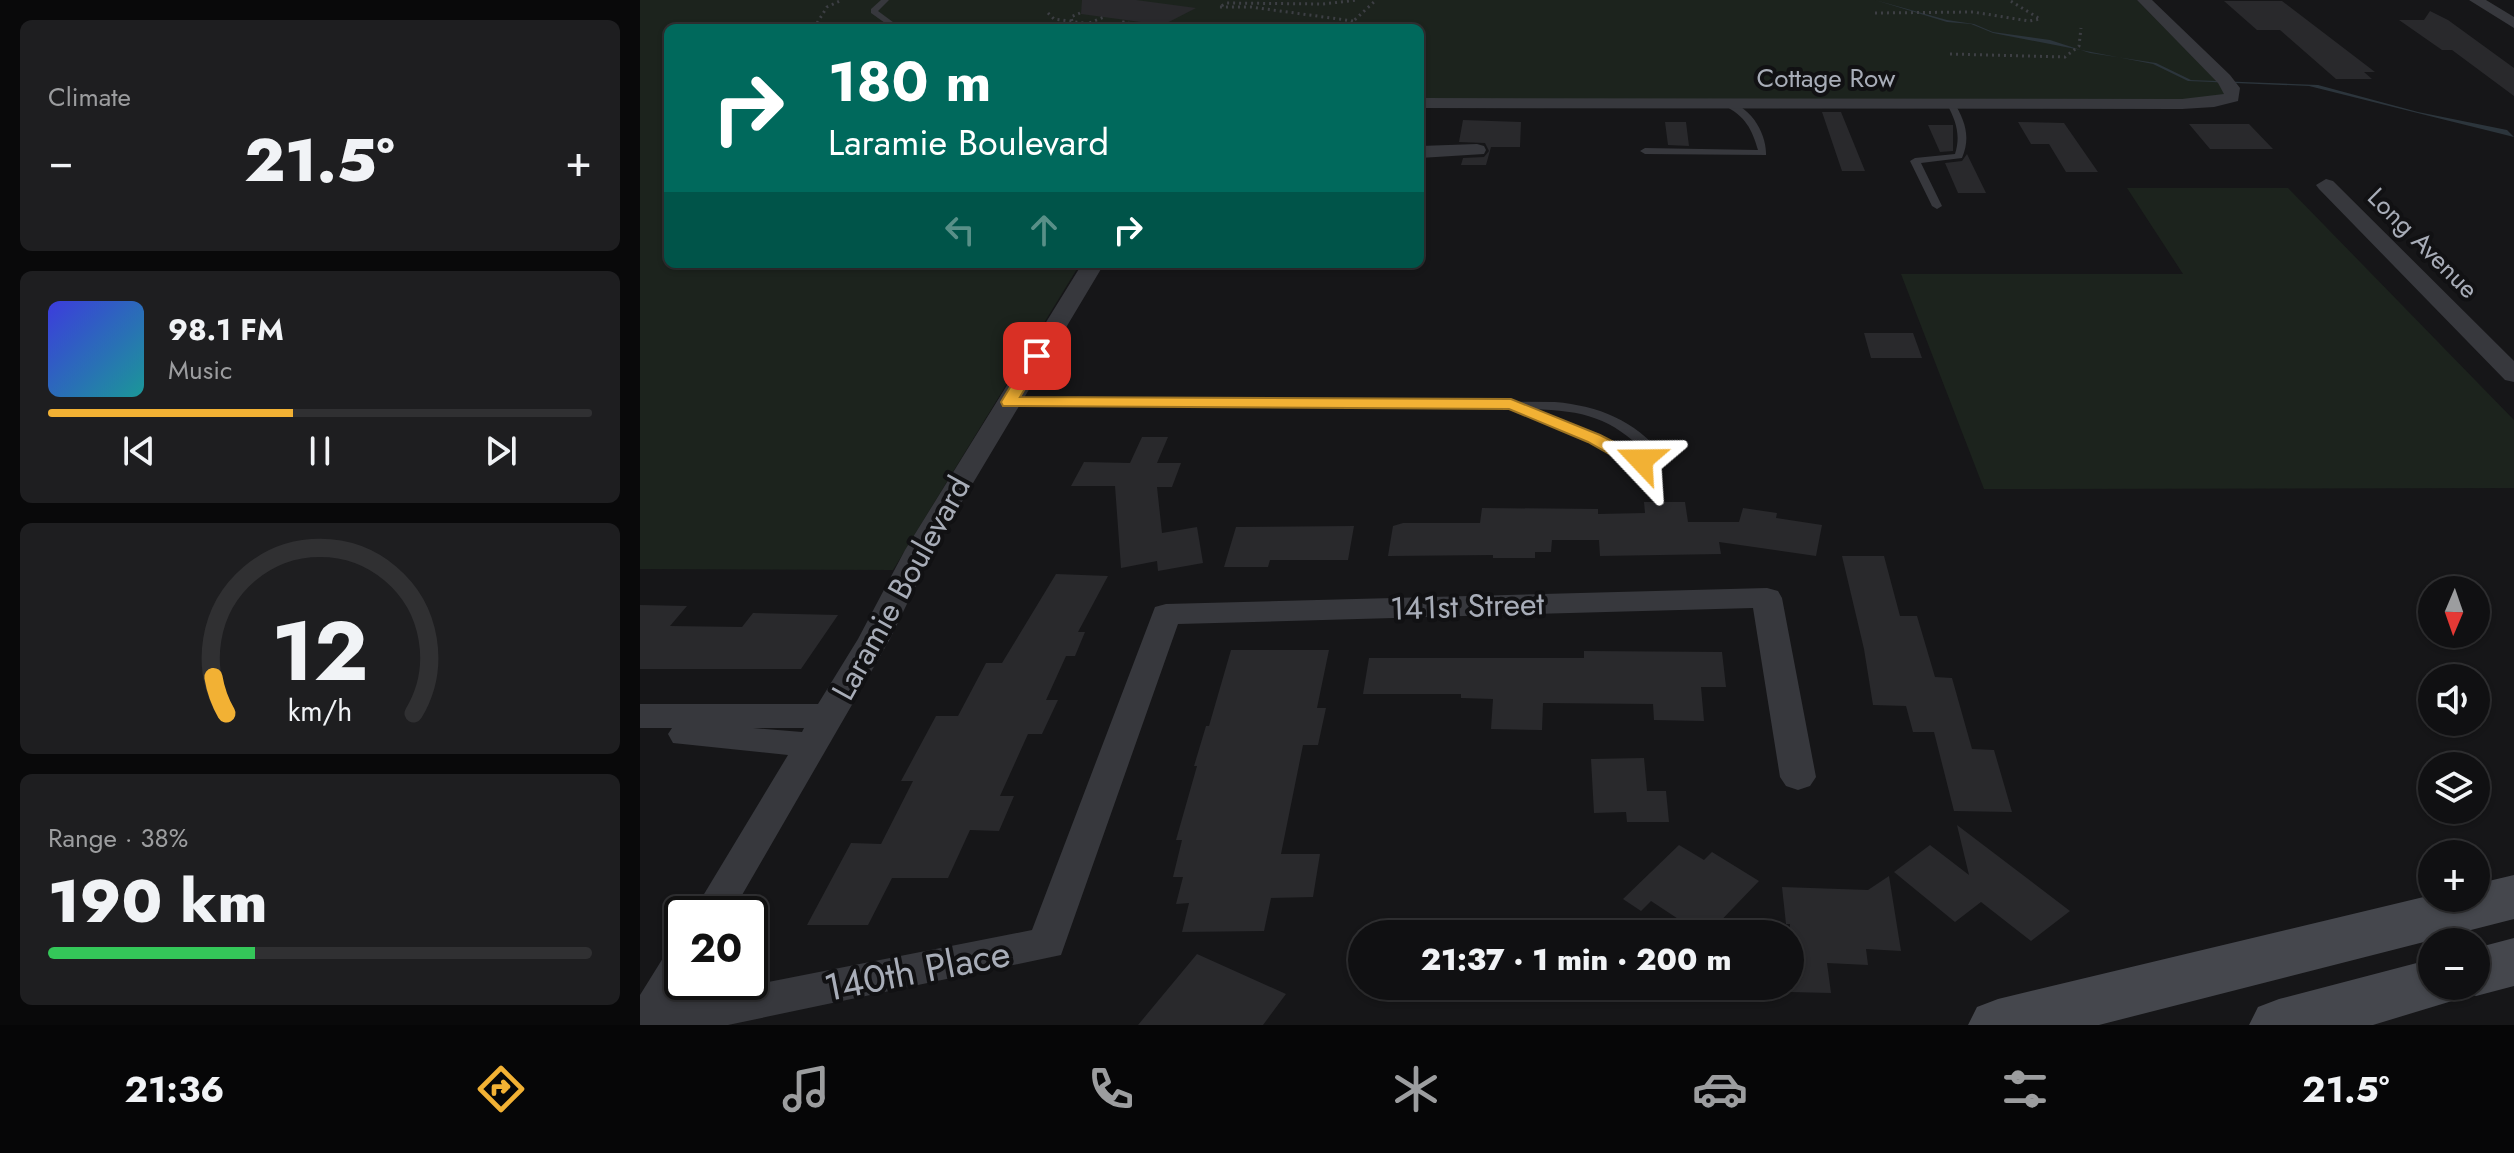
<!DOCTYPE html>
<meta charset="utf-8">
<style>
body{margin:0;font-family:Jost,sans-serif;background:#1e1e20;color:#f1f3f6;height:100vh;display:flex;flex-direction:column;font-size:30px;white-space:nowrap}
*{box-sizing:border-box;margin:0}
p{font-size:26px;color:#9c9d9f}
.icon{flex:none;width:44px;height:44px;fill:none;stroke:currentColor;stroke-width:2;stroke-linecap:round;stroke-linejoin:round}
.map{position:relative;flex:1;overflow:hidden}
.side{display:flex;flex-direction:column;gap:20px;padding:20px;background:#09090a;width:640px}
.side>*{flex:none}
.banner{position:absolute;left:24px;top:24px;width:760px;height:244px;border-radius:12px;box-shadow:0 2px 6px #0004,0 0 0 2px #303032;background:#00695c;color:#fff;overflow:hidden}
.needle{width:52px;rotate:182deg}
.tools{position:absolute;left:1778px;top:576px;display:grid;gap:16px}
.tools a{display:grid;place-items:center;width:72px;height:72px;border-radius:50%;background:#101012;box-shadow:0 2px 6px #0004,0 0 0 2px #303032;font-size:40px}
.speed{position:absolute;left:24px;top:896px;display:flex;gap:16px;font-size:40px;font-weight:700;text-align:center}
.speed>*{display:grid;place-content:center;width:104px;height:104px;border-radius:50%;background:#101012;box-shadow:0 2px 6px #0004,0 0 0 2px #303032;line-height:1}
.speed .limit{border:4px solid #111;border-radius:12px;background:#fff;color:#111}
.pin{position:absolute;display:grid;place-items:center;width:68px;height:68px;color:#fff;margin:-34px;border-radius:16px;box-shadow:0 4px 12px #0006}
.me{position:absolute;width:88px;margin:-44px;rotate:293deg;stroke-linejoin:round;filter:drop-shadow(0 0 6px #0008)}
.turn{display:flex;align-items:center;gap:28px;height:168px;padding:0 32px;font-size:36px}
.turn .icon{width:104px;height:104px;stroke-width:2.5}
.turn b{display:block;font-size:56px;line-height:68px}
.lanes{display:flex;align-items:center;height:76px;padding:0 32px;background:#0003;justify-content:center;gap:40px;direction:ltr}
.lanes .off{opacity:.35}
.big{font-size:60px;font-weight:800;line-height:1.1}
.side .card{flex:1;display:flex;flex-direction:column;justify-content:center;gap:12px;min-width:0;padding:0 28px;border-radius:12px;background:#1e1e20}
.side .dial{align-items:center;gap:0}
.dial svg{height:208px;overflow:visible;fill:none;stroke:#303032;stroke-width:7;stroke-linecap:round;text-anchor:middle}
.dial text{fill:#f1f3f6;stroke:none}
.song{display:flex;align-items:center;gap:24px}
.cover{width:96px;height:96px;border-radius:12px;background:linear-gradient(135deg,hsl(240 70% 55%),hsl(180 70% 35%))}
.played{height:8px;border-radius:4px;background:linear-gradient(90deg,#f2b134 45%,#303032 45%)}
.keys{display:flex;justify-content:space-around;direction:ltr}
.heat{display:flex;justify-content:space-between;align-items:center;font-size:44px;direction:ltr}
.charge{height:12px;border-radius:6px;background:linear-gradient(90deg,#34c759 38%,#303032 0)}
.trip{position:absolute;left:708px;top:920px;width:456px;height:80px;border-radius:40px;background:#101012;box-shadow:0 2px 6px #0004,0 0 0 2px #303032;font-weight:800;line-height:80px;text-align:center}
.tabs{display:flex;height:128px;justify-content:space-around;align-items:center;background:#060607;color:#9c9d9f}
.tabs .icon{width:56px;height:56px}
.tabs .selected{color:#f2b134}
.tabs b{font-size:36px;color:#f1f3f6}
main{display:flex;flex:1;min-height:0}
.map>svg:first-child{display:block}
.green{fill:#1c231d}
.water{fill:#2c353c}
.building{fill:#29292c}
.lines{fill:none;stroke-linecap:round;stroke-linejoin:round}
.path{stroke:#3d3f44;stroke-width:3;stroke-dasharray:2 4;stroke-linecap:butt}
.service{fill:#37383d;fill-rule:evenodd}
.minor{fill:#37383d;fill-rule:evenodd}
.secondary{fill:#45474d;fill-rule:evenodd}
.route{fill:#f2b134;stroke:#9d7322;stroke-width:2}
.labels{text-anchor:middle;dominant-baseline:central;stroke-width:8;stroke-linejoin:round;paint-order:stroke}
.far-street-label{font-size:26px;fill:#a8adb8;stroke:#111113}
.street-label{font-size:32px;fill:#a8adb8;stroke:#111113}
.near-street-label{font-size:38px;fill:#a8adb8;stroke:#111113}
</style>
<main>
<section class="side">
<div class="card"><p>Climate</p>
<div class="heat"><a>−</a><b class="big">21.5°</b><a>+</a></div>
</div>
<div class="card">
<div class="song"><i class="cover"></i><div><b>98.1 FM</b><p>Music</p></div></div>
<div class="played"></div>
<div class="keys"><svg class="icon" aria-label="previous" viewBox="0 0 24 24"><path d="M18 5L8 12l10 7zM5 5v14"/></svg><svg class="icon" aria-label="pause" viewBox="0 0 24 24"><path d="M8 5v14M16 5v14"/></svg><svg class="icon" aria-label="next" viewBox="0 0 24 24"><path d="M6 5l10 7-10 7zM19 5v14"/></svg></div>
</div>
<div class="card dial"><svg viewBox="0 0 100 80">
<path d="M14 69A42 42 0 1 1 86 69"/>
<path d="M14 69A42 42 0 0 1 9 55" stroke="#f2b134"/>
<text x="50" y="56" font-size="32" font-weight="700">12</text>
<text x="50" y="72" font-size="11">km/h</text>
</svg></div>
<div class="card"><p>Range · 38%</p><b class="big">190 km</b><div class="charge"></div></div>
</section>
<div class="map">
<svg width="1874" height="1025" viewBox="0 0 1874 1025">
<rect width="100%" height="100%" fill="#161618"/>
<path class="green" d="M0,0H1497L1585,89L1584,96L1573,100L780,101V28H28V264H440L253,570L0,569Z
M1487,188H1648L1874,420V488L1344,489L1261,274H1543Z"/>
<path class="water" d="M1235,0L1307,20L1334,24L1353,32L1410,40L1450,53L1516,63L1551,80L1678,85L1778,112L1867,130L1874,137L1669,86L1548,81L1513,64L1353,33L1331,24L1307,22Z"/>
<path class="building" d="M442,0H496L556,8L523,25L441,14Z
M1584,1H1642L1735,72H1724L1732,79H1696L1640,30H1617Z
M1790,11L1808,20L1874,68V96L1812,50H1802L1759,20H1784Z
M1182,112H1201L1225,171H1202Z
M823,120L881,122L880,147H851L846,165H821L823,158L844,157L849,151L845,143L819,142Z
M1025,122H1046L1049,146L1028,145Z
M1378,122L1424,123L1458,172H1426L1409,144H1391Z
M1549,124H1609L1633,149H1570Z
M1288,125H1313V151L1300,152Z
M1327,154L1346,193H1318L1305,163L1322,161Z
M1224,333H1273L1282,358H1231Z
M502,437H528L517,463H541L532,487H517L522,533L557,527L563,563L518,571L517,561L481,568L475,486H431L444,462L490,463Z
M1004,502H1045L1048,522H1099L1103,508L1137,513L1136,518L1182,525L1176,556L1079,542L1081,554L960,556L959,540H912L911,552H895V558H853V555L748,556L753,526L763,523H840L842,508L958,509V514L1005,513Z
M714,526L708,560H630L628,567H584L596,527Z
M1202,556H1244L1260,616H1277L1295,677L1312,678L1332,749L1354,750L1372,812L1314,811L1294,732H1273L1266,706L1233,705L1224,649Z
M416,574L468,576L438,632H445L435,656H426L406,700H418L402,734H388L360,796H374L359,831L330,830L308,878H252L228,925H167L211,843L241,844L273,781H261L296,716H318L346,663H362Z
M0,605L47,606L30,626L102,627L113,613L198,615L161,669H0Z
M591,650H689L677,708H686L678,745H663L641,854H680L673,897L631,898L624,931L542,932L549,903L536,904L543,877H533L542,840H536L557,766H554L566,726H569Z
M944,651L1082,652L1086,687H1061L1064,721L1014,720L1013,704L903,703L902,730L851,729L853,699L821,698V694H723L729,658H944Z
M1004,758L1007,791H1026L1029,822H987L986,812L954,813L951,759Z
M1317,825L1430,911L1391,941L1341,902L1315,922L1254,872L1290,845L1329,875Z
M1039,845L1064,860L1072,852L1119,881L1068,934H1061L1011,901L1001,911L983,899Z
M1249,876L1261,951L1226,949L1228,965L1187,963L1191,993L1150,992V924H1146L1142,887L1228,890Z
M557,954L646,994L623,1025H498Z"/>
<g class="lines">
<path class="path" d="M408,13L414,19L473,27
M1235,13L1333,12L1389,21L1400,19L1369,0
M432,21L431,17L440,13
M713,21L611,7H579L587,3L683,4L718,0
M174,28L187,7L202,0
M451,28L449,23L464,17
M472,28L483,22L489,23
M706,28L736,0
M1310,54L1425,57L1439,46L1441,28"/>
<path class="service" d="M241,0H249L238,11L261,28H252L231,13V9Z
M1085,102C1109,103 1127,133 1126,155L1005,154L1000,151L1005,148L1118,150C1112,129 1105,116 1085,106Z
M1308,102H1314C1325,121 1331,137 1322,158L1281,163L1302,206L1297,209L1292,206L1270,161L1275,158L1315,154C1321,135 1316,121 1307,104Z
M369,398L915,402C959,406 994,420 1023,455L1021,458L1001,464L981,459L949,441L869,408L365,405L363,402L365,399ZM893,409C944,411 971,417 1007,454L1000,456L991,453L959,435Z"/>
<path class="minor" d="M1497,0H1512L1590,75L1600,88L1598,101L1574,107L1542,109L780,108V98L1542,99L1584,94L1578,83Z
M1829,0H1846L1874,17V28Z
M837,144L844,146L846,150L844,154L780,158V146Z
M1686,179L1693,181L1874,361V382L1865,380L1679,189L1676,185Z
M442,264H464L293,550L250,639L91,914H52L148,755L33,743L28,734L32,728H0V704H178L218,639L265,550ZM113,728H164L162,732Z
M1127,588L1138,591L1142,598L1176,777L1170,786L1158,790L1146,786L1140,777L1113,608L538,624L421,955L88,1025H0V995L28,950L42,945V982H51L42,999L392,930L515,607L526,604Z"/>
<path class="secondary" d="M1874,875V919L1459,1025H1328L1337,1007L1358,999L1792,895V898H1836V884Z
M1874,938V986L1836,996L1818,990L1812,1001L1733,1025H1609L1618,1007L1639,999L1792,959V986H1836V948Z"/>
</g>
<path class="route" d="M397,352L405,356L380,397L871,399L960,435L1009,460L1001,465L980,460L948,442L869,409L363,406L361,402L391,353Z"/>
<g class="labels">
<g class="far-street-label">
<text x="1186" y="78">Cottage Row</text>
<text transform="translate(1783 243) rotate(45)">Long Avenue</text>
</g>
<g class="street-label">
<text transform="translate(261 588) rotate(-61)">Laramie Boulevard</text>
<text transform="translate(827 606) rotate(-2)">141st Street</text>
</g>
<g class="near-street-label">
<text transform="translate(277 970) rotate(-11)">140th Place</text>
</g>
</g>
</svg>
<div class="tools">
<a><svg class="needle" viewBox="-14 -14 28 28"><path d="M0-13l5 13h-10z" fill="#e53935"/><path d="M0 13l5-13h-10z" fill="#9c9d9f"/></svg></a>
<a><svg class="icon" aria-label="sound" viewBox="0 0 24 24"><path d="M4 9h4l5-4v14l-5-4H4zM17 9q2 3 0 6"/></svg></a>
<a><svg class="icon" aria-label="layers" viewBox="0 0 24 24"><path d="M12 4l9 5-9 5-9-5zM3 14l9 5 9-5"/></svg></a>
<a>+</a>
<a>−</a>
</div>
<div class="speed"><div class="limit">20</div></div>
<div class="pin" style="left:397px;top:356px;background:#d93025"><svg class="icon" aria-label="arrive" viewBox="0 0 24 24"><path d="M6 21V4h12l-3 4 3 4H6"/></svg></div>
<svg class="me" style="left:1001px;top:460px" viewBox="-20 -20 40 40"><path d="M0-17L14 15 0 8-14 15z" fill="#f2b134" stroke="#fff" stroke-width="4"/></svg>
<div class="trip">21:37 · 1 min · 200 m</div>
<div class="banner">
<div class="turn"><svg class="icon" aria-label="right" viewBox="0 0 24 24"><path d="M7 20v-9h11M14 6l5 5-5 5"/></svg><div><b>180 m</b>Laramie Boulevard</div></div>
<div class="lanes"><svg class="icon off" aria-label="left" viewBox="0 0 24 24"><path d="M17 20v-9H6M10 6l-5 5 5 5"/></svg><svg class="icon off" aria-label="ahead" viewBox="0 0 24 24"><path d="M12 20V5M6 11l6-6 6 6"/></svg><svg class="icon" aria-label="right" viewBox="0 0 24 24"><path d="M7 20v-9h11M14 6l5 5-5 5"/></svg></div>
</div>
</div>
</main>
<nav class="tabs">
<b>21:36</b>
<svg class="icon selected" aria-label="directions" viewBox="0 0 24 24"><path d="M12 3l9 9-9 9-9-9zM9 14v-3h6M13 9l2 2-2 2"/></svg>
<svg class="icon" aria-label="music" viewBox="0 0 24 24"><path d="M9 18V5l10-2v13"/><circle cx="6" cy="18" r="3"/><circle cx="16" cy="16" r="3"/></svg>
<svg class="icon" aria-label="phone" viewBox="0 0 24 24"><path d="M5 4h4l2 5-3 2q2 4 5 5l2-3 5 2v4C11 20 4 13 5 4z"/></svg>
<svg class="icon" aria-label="climate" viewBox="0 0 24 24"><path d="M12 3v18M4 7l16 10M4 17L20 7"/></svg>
<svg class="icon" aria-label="car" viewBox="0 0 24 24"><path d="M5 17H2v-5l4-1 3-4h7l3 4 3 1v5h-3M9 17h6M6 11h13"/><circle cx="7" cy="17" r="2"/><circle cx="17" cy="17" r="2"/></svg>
<svg class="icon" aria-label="filters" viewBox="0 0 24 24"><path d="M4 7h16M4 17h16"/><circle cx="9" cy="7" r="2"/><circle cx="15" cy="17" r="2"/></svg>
<b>21.5°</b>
</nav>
